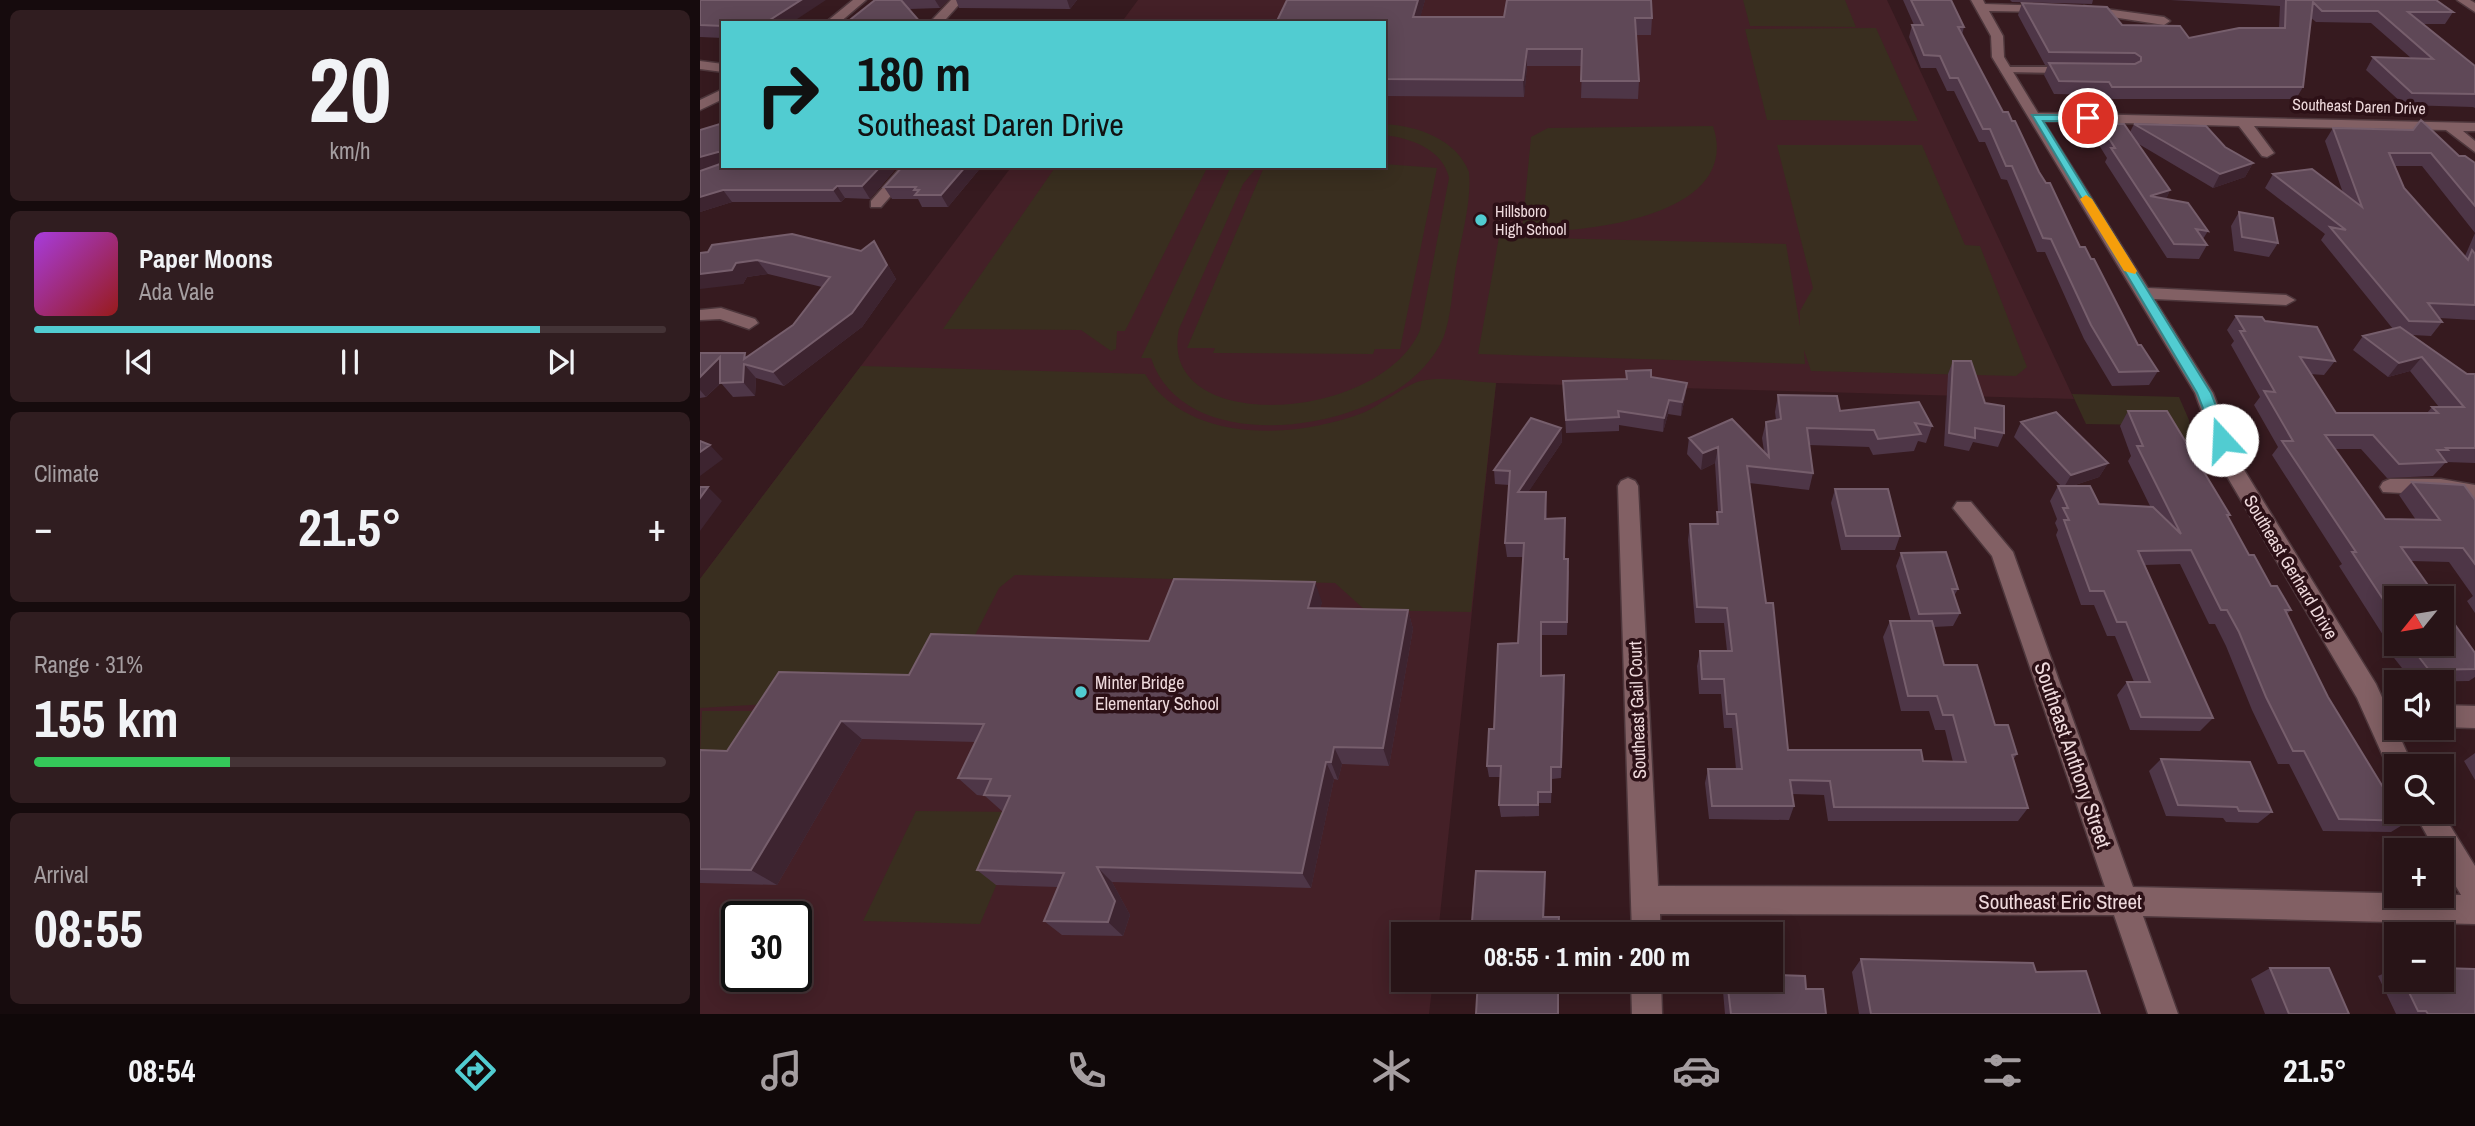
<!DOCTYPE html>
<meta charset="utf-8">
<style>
body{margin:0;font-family:"Archivo Narrow",sans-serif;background:#301d20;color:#f1f3f6;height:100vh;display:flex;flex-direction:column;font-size:26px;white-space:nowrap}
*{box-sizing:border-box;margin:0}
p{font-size:23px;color:#a59ea1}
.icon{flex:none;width:38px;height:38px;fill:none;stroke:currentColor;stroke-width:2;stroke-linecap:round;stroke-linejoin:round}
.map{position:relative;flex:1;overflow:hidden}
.drawer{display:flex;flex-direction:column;gap:10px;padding:10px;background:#160b0d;width:700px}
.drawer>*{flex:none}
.banner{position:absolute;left:21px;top:21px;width:665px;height:147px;border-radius:0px;box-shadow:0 4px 18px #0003,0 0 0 2px #443336;background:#51ccd1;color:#111;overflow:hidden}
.needle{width:46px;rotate:240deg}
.fabs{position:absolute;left:1684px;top:586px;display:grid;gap:14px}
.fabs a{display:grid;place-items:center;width:70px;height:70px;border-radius:0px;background:#281417;box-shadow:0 4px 18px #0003,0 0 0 2px #443336;font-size:35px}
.speed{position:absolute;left:21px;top:901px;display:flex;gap:14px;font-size:35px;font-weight:700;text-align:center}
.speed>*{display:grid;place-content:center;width:91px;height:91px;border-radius:50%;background:#281417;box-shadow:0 4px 18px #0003,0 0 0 2px #443336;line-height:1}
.speed .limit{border:4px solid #111;border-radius:10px;background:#fff;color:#111}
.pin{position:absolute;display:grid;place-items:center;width:60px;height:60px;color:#fff;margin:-30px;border:4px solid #fff;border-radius:50%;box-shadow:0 2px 7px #0007}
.me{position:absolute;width:77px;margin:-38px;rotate:340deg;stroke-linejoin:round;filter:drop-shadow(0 0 5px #0008)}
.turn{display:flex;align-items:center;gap:24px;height:147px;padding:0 21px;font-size:32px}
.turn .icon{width:91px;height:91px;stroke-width:2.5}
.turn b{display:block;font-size:49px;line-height:60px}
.big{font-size:52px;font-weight:800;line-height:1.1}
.drawer .widget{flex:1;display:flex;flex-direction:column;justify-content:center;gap:10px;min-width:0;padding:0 24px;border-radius:10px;background:#301d20}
.drawer .dial{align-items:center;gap:0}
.dial b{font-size:91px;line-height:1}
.song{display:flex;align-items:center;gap:21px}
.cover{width:84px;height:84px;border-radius:10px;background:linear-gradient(135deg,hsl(280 70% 55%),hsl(0 70% 35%))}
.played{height:7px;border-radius:4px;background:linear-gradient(90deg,#51ccd1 80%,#443336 80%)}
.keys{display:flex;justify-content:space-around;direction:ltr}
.heat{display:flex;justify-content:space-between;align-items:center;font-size:38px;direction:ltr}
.charge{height:10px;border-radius:5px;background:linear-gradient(90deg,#34c759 31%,#443336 0)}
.trip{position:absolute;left:691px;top:922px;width:392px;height:70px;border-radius:0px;background:#281417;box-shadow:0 4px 18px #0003,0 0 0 2px #443336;font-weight:800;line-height:70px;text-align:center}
.menu{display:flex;height:112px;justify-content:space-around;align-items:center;background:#100809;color:#a59ea1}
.menu .icon{width:49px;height:49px}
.menu .selected{color:#51ccd1}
.menu b{font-size:32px;color:#f1f3f6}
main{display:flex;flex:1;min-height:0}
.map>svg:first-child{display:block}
.built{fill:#442027;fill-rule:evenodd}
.green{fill:#392e1f}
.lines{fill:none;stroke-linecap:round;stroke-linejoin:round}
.service-casing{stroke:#4e373c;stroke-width:4}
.minor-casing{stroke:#4e373c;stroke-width:3}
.service{fill:#826064;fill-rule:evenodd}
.minor{fill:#826064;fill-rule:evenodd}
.wall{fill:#4e3647;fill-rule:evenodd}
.shaded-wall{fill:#3d2430}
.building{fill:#5f4857;stroke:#765e6c;stroke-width:2}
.route{fill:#51ccd1;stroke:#358588;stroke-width:2}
.slow{fill:#f59e0b}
.poi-dot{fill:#51ccd1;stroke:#2c1016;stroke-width:2.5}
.labels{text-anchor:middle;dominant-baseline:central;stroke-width:7;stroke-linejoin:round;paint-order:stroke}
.far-street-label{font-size:16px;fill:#eed9dc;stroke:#2c1016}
.far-poi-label{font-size:16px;fill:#eed9dc;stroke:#2c1016;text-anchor:start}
.street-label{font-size:18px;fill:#eed9dc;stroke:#2c1016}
.poi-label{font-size:18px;fill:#eed9dc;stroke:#2c1016;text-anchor:start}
.near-street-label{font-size:21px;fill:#eed9dc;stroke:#2c1016}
</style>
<main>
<section class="drawer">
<div class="widget dial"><b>20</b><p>km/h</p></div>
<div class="widget">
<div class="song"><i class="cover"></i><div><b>Paper Moons</b><p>Ada Vale</p></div></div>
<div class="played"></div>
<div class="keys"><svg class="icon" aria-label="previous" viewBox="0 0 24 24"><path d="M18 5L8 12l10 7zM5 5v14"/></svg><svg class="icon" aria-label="pause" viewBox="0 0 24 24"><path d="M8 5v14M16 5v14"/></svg><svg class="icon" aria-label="next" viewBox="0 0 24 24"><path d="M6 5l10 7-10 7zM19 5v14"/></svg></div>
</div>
<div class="widget"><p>Climate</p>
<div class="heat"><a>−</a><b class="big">21.5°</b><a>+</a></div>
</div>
<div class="widget"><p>Range · 31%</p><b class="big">155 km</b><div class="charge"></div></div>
<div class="widget"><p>Arrival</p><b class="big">08:55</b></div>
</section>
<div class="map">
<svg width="1775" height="1014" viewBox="0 0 1775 1014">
<rect width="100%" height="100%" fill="#361a1f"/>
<path class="built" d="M438,0H1187L1374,399L796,383L738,934H704V980H733L729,1014H0V579L312,166H684V23H421ZM37,917H96V976H37Z"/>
<path class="green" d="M1043,0H1145L1156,27L1050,26Z
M1176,28L1218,121L1067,120L1045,29Z
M684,124C718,126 756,139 769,172C772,204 760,241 755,273C752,293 751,316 744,336C740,347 732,358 724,367C666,433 484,459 451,358H441L531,166H558L543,184L479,329C456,437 681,423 720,330L749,178C743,149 710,138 684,135Z
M1013,126C1044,218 878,234 822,231L831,137L848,128Z
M1077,145H1222L1265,245L1280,246L1327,367L1316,376L1111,371L1104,350L1105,364L778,354L799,237L1086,244L1100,326V311L1113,288Z
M684,164L737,168L700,349H675L673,354L513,353L515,348H487L564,167Z
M356,166H508L425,331H417L416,349L411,351L381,330L243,329Z
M161,366L445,374C488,445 596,439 665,412C680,405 709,383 721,381C743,376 773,382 796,383L771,612L665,610L635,583L315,575L299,588L267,651L229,685L84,703L0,708V579Z
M1372,394L1479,397L1489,420L1493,444L1456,425L1386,424Z
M2,711H77L51,754H0Z
M216,811L327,812L280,924L163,921Z"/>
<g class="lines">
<defs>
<path id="service" d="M1301,67H1363L1367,70L1363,73L1304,72L1301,71Z"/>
<path id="minor" d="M153,0H166L139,23H125Z
M251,0H263L246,19L250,23H236L233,19Z
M1271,0H1283L1285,4L1349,6L1355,9L1349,12L1289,11L1303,36L1304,57L1338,113L1775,123V131H1763L1775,141V152L1746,130L1554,126L1574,153L1567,157L1562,156L1539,126L1343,121L1448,288L1586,295L1595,300L1586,305L1454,299L1513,393L1541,465L1676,684L1713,766H1696V776L1691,774L1657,698L1521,466L1495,393L1292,57L1291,36Z
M1757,0H1770L1775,3V12Z
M1384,6L1464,17L1470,21L1464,25L1380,12L1378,10Z
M0,61L23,64V72L0,69Z
M23,89V99L0,110V100Z
M202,166H217L181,207H171V201Z
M21,308L55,319L58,323L49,329L20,319L0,320V310Z
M928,478L935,481L938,486L958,886L1405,887L1292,556L1253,508L1257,502H1271L1313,552L1433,887L1761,895L1741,861V850H1735L1714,812L1741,811L1775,866V924L1443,916L1478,1014H1448L1414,915L960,914V934H932L918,486L921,481Z
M1690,479H1741L1775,485V501L1741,495L1683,492L1680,487L1683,482Z
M1741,705L1775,706V728L1741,727Z
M931,980H961L962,1014H932Z"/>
</defs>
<use href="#service" class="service-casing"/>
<use href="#minor" class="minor-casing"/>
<use href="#service" class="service"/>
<use href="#minor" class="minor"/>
</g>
<path class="wall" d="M0,0L23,23V38L0,37Z
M173,0H248L240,8L209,9L174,1Z
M256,0H377L370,9L259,8Z
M587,0H725L720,17L952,18L951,35H936L939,81L938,99L881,98L882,66H827L824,97L684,96V23Z
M1203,0H1251L1264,27L1262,35L1303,112L1312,121L1380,247L1391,259L1438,345L1458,371L1449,385L1412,386L1384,339L1345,252H1337L1307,180L1301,179L1285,142H1279L1254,91H1247L1236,68H1221L1209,37L1212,25H1214Z
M1310,0H1393L1392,4L1312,2Z
M1470,0H1736L1753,12L1745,24H1722L1775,66V108L1773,107L1704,105L1666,70L1673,57L1711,58L1671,23L1616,22L1611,18L1603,87L1596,99H1407L1404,95L1354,94L1344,75L1348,65H1345L1318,15L1322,3L1422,25L1489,38L1579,28L1580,6Z
M23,123V166H198L170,199L145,198L141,202H32L0,212V130Z
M1400,124L1430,132L1434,124L1525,147L1553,163L1545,177L1513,188L1437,143L1470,190L1466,199L1508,231L1503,239L1507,245L1499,259L1467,258L1405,162L1407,158L1394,137Z
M1633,128L1759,156L1775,163V320L1739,318L1742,322L1731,336L1712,335L1767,374H1775V463L1746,462L1733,476L1687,478L1661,449H1635L1685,519L1716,520L1699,495L1712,482L1775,500V613L1767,601L1773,596L1749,562L1711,561L1696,598V644H1741L1775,653V677L1769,681L1713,682L1687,649L1690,646L1639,566L1642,564L1572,455L1578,447L1554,405L1560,397L1531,345L1534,341L1527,330L1536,316L1565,321L1635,361L1624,375L1610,374L1636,413H1727L1732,407H1739L1710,371L1688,377L1653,350L1663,336L1693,329L1621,240L1625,234L1565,188L1573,174L1643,193L1625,141ZM1695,166H1722L1775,233L1765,256L1704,188Z
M282,166L248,207H222L218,199H192L184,187Z
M1539,212L1578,243L1569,257L1534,251L1531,226Z
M174,241L196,279L162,327L84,386L56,378L55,396L33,397L21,383L6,397L0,398V353L48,356L93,325L122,287L68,274L47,277L43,284L0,253L161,251Z
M1253,361L1285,403L1304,433L1298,447L1273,442L1269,451L1244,446L1248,374Z
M926,371L951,377L987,383L985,397L981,416L968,414L963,432L919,425V431L866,433L863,381L926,379Z
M1078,395L1140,411L1232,426L1226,443L1218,441L1214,451L1173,455L1169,447L1109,445L1113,473L1109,490L1049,483L1066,603L1088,750L1223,761L1253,762L1245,730H1235L1229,711H1201L1183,637L1190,621H1211L1196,566L1201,553L1258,589L1254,596L1260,613L1253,626L1234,627L1244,665L1295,725L1317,754L1313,760L1328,808L1318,821H1128L1124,795L1092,794L1094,806L1089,820L1009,819L1005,783L1008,769H1036L1032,728H1024L1021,694H999L997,666L1000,651H1027L1024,623H995L988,540L990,524H1016L1017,512H1018L1015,463L1001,470L987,454L989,438L1064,451L1062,438L1066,422L1076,420L1075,412Z
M1428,411L1530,515L1528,517L1549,555L1571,586L1591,610L1587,614L1628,697L1686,792L1709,821L1691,832L1623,831L1589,764H1578L1552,710L1526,646L1515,624H1509L1480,564L1445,565L1513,718L1500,731L1430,730L1417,695L1427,682H1434L1415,636H1407L1394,605H1381L1356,535L1358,530L1355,523L1357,519L1350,501L1358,486H1361L1314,437L1321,422L1408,463L1399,477L1372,486L1399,504L1450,506L1428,461L1431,456L1420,426Z
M861,428L862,442L828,492H846L847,519L865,518V559L869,572L867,635H842V676L865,688L861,778L852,779L851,803H839V816L801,817L799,805L800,777H789L787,766L794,729L818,643L823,557H807L805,543L809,485L795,484L794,470Z
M1135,489L1200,536L1195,550H1141L1131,503Z
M622,602L620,608L708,610L713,629L689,766L642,764L638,780L634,779L611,888L412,882L430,915L423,936L362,935L344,921L358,887L296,885L277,870L303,812L285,796L277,795L258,778L276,742L162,739L77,885L0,883V750L27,751L209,675L449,641Z
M1775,753V780L1764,761Z
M1461,759L1572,812L1558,823L1526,822L1523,818L1466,816L1449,771Z
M1161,959L1336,972L1400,1014H1159L1152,972Z
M1570,968L1649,1014H1565L1551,979Z
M1696,968V980H1741L1775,1014H1696L1678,976Z
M1075,975L1106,989L1126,1014H1025L1022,980H1071Z"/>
<path class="shaded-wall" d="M101,0H126L91,23H65Z
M235,0H248L240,8Z
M367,0H377L370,9Z
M718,0H725L716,33L713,17Z
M827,49V66L824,97L823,80Z
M18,152L23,159V165L0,171V157Z
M1553,163L1545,177L1513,188L1520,174Z
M181,166H198L170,199L162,186Z
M266,166H282L248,207L241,195Z
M137,186L145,198L141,202L133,190Z
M23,190L32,202L0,212V197Z
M1470,190L1464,204L1450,196Z
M174,241L196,279L162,327L84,386L73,372Z
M57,260L68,274L47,277L43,284L0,289V274L36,263Z
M20,357L33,371L6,397L0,390V377Z
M1722,357L1710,371L1688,377L1699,363Z
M44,364L56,378L55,396L43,382Z
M987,383L985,397L981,416L982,402Z
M969,400L968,414L963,432L964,418Z
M861,428L862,442L819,506L818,492Z
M10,445L23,459L0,476V452Z
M1018,447L1015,463L1001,470L1003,453Z
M1408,463L1399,477L1363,489L1371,475Z
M8,487L22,501L0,531V498Z
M615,582L622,602L615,627L608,608Z
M708,610L713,629L689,766L683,748Z
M841,622L842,635V688L841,676Z
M864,675L865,688L861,778V767Z
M141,721L162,739L77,885L51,870Z
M634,747L642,764L638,780L631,762Z
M626,762L634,779L611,888L602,873Z
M397,867L412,882L430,915L423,936L408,922Z
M845,872L846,887L844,931L843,917Z
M858,980H859V1014H858Z"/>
<path class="building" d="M0,0H101L65,23H23V26L0,25Z
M175,0H201L221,23H146Z
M587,0H718L713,17H804L807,0H951L952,18H935L939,81H881L882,49H827L823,80L684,79V23H576Z
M1211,0H1251L1264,27H1258L1303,112H1308L1312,121H1315L1339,172L1346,183H1350L1380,247H1385L1391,259H1394L1438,345H1441L1458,371L1419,372L1391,325L1351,239L1343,238L1312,166H1306L1290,129H1283L1258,78H1250L1240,56L1224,55L1212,25H1223Z
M1586,0H1736L1753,12H1708L1775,66V94L1712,93L1673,57L1733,59L1678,11H1622L1613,2L1603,87H1412L1409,82L1359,81L1349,63L1435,64L1441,61V57L1435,53L1349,52L1322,3L1407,7L1422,25L1480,26L1489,38L1539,28H1585Z
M1721,120L1759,156H1765L1775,163V206L1731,153H1689L1704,188L1768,260L1772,250L1775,254V305L1728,303L1742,322L1709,321L1630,227L1646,230L1573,174L1612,169L1662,207L1633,128L1713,130Z
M23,123V152H18L0,157V130Z
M1400,124H1424L1470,190L1450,196L1488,203L1508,231L1496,229L1507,245L1474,244L1411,148H1415Z
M1434,124L1506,126L1525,147L1553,163L1520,174Z
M23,163V166H181L162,186H137L133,190H23L0,197V171Z
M203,166H266L241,195H215L219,190H214L216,187H184Z
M1539,212L1573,218L1578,243L1542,237Z
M92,234L161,251L174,241L187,265L152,313L73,372L44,364L43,382L20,383V357L0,377V353H45L44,359L93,325L130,277L57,260L36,263L32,270L0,274V253L8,252L12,245Z
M1536,316L1562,317L1565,321L1617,327L1635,361L1600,357L1636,413H1738L1732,407H1764L1722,357L1699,363L1663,336L1700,327L1767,374H1775V448H1746L1748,450H1737L1746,462L1699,464L1673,435H1625L1685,519L1740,520L1712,482L1764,485L1775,500V564L1763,548L1701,547L1737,598H1696V619L1652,552H1656L1582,441H1593L1564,391L1575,392L1540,331H1545Z
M1253,361H1271L1285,403L1304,406V433L1275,428V438L1249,433Z
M951,370V377L987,383L982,402L969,400L964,418L918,411L919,417L866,420L863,381L927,379L926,371Z
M1078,395L1137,396L1140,411L1219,402L1232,426L1215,423L1221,434L1178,439L1174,430L1107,428L1113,473L1047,466L1066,603H1073L1088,750H1221L1223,761L1266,762L1253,715H1243L1237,696H1208L1190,621H1232L1244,665H1277L1295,725H1308L1317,754L1312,755L1328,808L1134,807L1130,781L1090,780L1094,806H1012L1008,769H1042L1036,714H1027L1024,679H1002L1000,651H1032L1027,608L997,607L990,524H1018L1017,512H1022L1018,447L1003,453L989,438L1032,419L1069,457L1066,422L1081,419Z
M1428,411H1467L1530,515H1527L1549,555H1554L1571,586H1577L1591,610H1585L1628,697L1686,792H1692L1696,799V812H1704L1709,821L1639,819L1604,751H1593L1566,697L1539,632L1527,610H1521L1491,550L1438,551L1513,718L1441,717L1427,682H1450L1426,622H1417L1404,591H1390L1364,520H1369L1363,508H1368L1358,486H1390L1399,504L1453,507L1481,534L1437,446H1443Z
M1356,412L1408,463L1371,475L1321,422Z
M831,418L861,428L818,492H846L845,519L865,518L864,559H868L867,622H841V676L864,675L861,767H851V792H838V805H799L801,766H787L789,729H794L798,644L818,643L824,543H805L810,471L794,470Z
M0,441L10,445L0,452Z
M0,487H8L0,498Z
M1135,489H1188L1200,536H1146Z
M1246,552L1258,589H1252L1260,613L1219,614L1201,553Z
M474,579L615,582L608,608L708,610L683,748L634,747L631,762H626L602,873L397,867L415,901L408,922L344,921L364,873L277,870L310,796L284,795L291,779L258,778L284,724L141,721L51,870L0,869V750L27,751L79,672L209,675L231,634L449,641Z
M1741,605L1775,653V669L1729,670L1709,644H1741Z
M1461,759L1550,762L1572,812L1539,811L1537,807L1478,805Z
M776,871L845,872L843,917H859L858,934H771Z
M1161,959L1333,963L1336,972L1386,971L1400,1014H1171Z
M1071,962H1073L1075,975L1105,976L1106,989H1123L1126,1014H1031L1027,980H1071Z
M1570,968H1629L1649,1014H1589Z
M1741,968L1775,969V1014H1728L1726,1011H1718L1703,980H1741Z
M778,980H858V1014H776Z"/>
<path class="route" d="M1332,115H1388L1393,118L1388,121H1343L1511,393L1529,440L1527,444H1517L1497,393Z"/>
<path class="slow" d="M1386,195L1392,199L1437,271L1435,274L1424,271L1380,199Z"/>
<g class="poi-dot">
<circle cx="781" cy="220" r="7"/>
<circle cx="381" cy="692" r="7"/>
</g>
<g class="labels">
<g class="far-street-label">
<text transform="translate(1659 106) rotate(2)">Southeast Daren Drive</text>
</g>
<g class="far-poi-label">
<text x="795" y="211">Hillsboro<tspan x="795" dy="18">High School</tspan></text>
</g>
<g class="street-label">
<text transform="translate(1591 567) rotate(59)">Southeast Gerhard Drive</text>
<text transform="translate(937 710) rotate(-92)">Southeast Gail Court</text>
</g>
<g class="poi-label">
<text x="395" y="682">Minter Bridge<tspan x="395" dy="21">Elementary School</tspan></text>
</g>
<g class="near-street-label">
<text transform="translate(1373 755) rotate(71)">Southeast Anthony Street</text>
<text x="1360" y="901">Southeast Eric Street</text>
</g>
</g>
</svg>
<div class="fabs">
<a><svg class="needle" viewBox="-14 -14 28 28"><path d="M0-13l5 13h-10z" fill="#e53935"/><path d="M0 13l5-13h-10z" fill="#a59ea1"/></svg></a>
<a><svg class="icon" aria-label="sound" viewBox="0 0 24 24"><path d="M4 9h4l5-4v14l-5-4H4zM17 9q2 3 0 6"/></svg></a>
<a><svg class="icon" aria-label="search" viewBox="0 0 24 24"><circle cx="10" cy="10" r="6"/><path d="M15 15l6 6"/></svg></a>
<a>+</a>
<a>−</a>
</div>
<div class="speed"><div class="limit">30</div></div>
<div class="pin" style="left:1388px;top:118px;background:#d93025"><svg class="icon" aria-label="arrive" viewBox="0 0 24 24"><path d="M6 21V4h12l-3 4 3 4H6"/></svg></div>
<svg class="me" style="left:1522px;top:440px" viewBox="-20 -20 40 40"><circle r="19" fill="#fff"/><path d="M0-13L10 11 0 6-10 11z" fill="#51ccd1"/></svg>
<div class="trip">08:55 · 1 min · 200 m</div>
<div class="banner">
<div class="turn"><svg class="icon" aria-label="right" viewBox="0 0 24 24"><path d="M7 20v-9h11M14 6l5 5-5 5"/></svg><div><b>180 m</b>Southeast Daren Drive</div></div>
</div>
</div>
</main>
<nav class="menu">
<b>08:54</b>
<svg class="icon selected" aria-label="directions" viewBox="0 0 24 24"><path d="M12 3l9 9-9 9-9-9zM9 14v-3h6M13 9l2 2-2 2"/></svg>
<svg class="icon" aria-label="music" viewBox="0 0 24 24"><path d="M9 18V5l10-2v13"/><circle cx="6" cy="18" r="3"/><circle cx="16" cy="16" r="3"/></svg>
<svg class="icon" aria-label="phone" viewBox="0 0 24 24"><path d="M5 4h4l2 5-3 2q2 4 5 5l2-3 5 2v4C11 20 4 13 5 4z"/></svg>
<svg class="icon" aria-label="climate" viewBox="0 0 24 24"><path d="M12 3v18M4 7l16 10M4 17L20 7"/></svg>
<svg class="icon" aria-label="car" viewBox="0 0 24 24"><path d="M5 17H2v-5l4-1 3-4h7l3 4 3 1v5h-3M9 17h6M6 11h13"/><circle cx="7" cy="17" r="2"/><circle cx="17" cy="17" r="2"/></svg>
<svg class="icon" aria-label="filters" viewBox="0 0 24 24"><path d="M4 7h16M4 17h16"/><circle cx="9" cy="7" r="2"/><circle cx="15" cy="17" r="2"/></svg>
<b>21.5°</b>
</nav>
